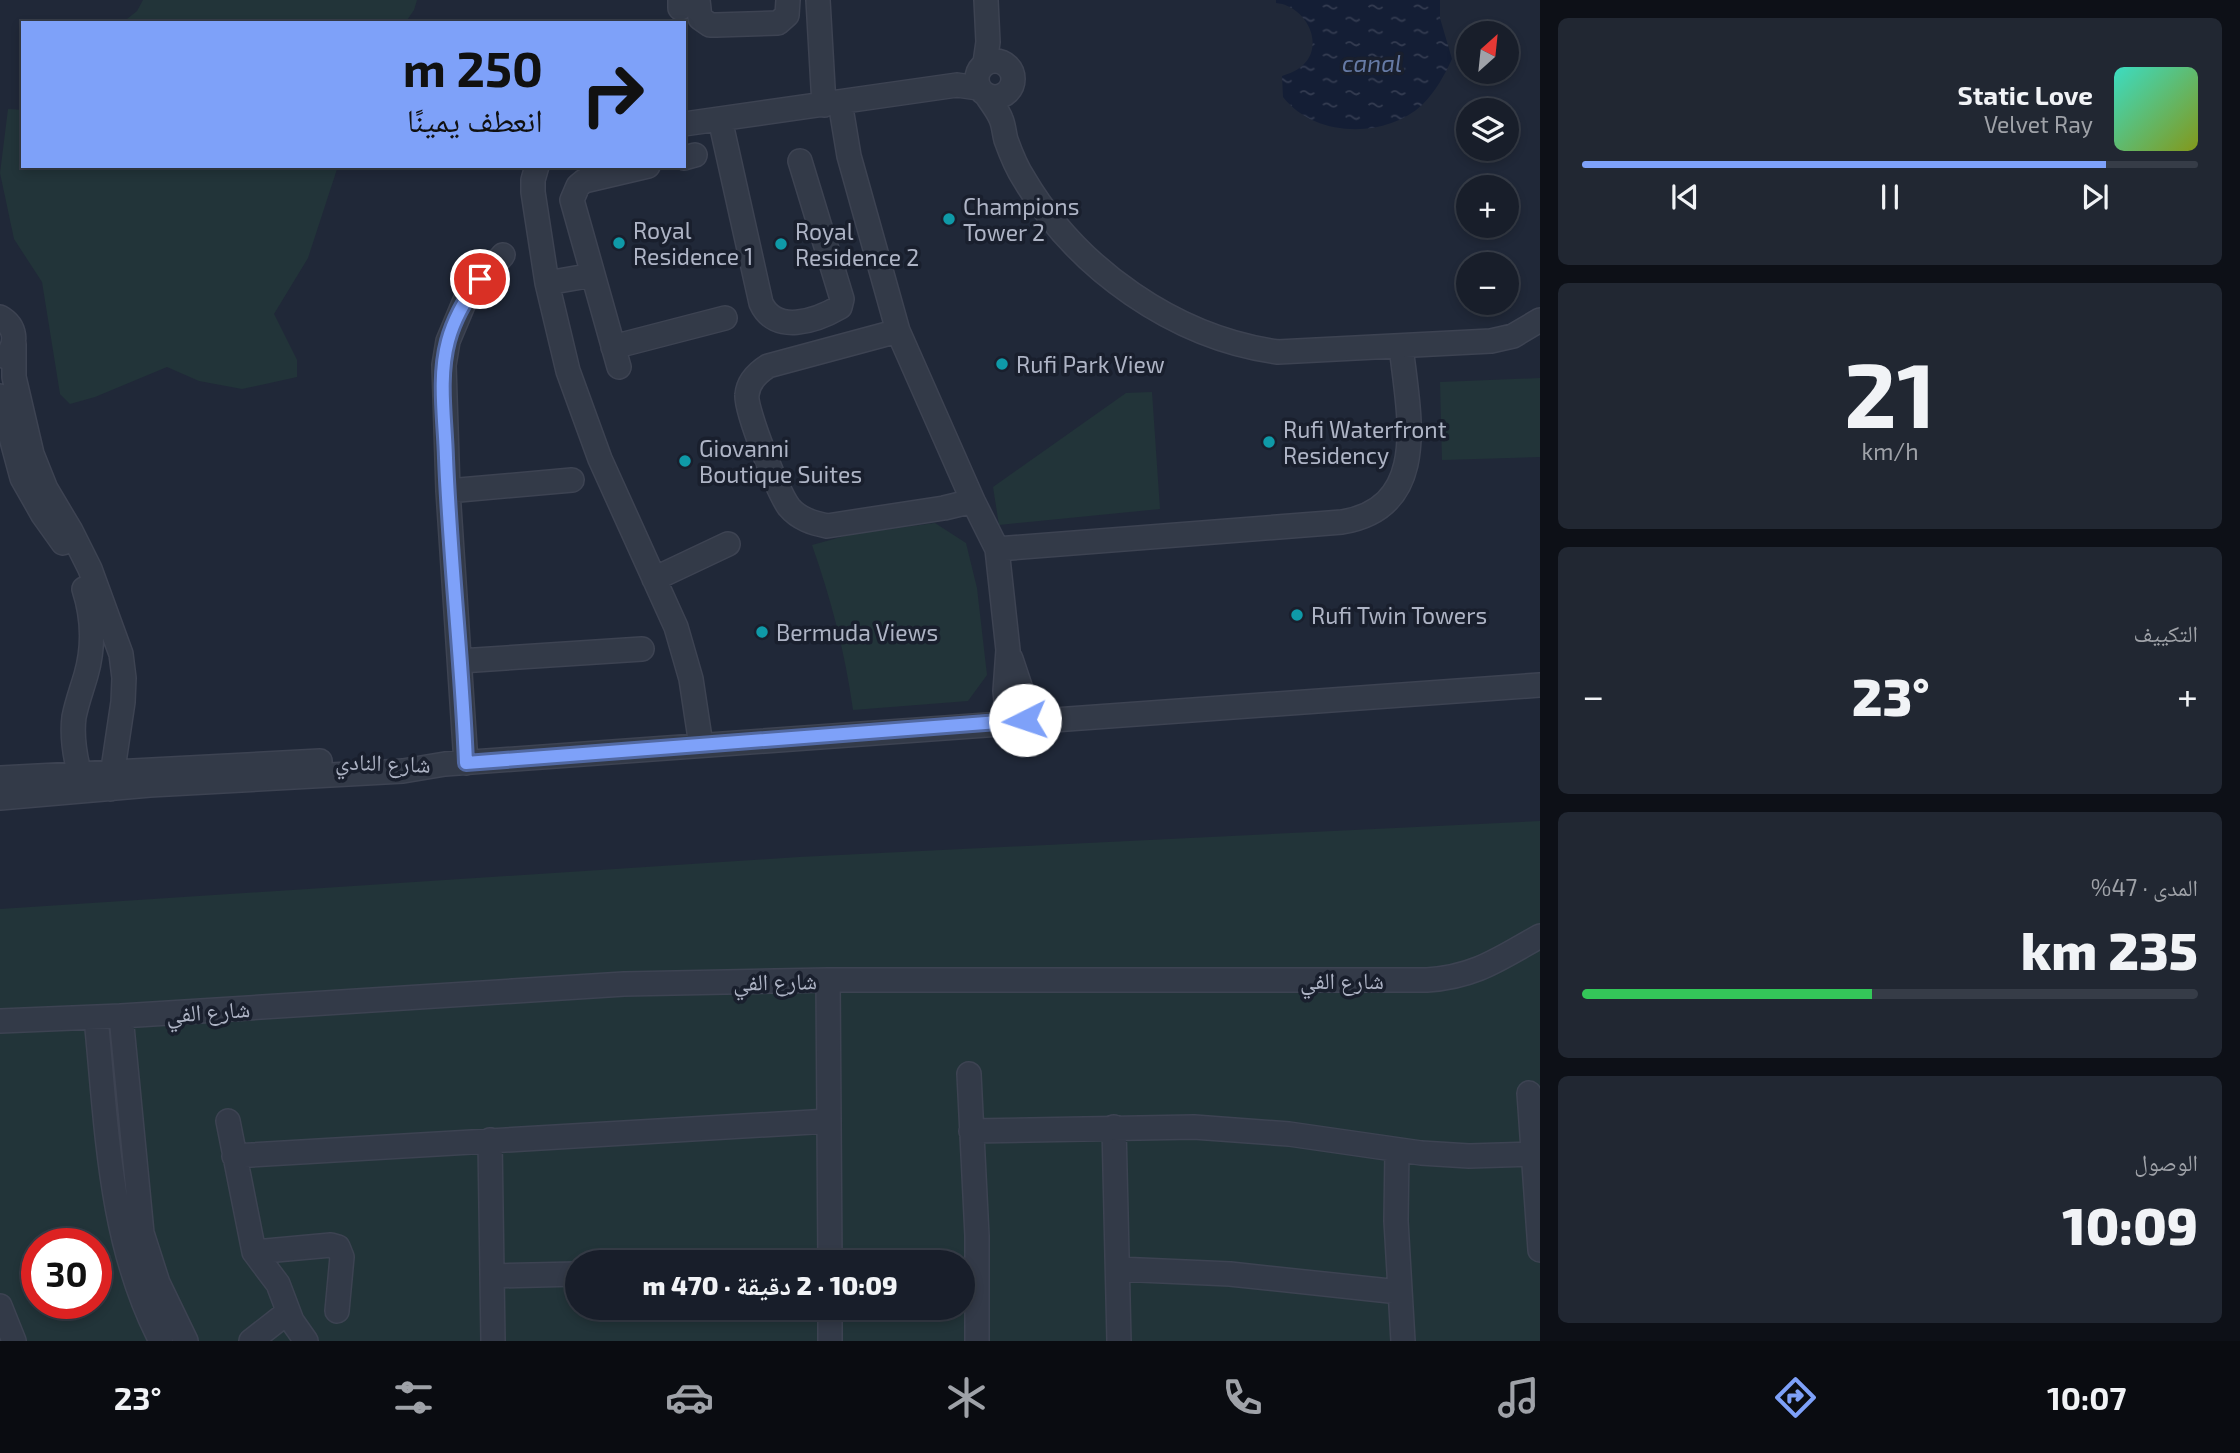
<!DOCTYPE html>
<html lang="ar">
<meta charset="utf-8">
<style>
body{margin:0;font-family:"Exo 2","Noto Naskh Arabic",sans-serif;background:#212732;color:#f1f3f6;direction:rtl;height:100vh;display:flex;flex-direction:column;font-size:26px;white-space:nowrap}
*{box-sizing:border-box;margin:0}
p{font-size:23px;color:#9fa2a8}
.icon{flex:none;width:38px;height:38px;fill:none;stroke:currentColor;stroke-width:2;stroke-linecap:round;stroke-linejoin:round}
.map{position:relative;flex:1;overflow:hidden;direction:ltr}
.details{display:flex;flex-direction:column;gap:18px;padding:18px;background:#0d1017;width:700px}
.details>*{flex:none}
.hud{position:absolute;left:21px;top:21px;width:665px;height:147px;border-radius:0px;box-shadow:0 4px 10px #0003,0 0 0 2px #363c47;direction:rtl;background:#7ea1f9;color:#111;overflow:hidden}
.needle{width:46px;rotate:27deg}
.fabs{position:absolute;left:1456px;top:21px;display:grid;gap:14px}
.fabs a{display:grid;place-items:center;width:63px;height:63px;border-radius:50%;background:#181e2a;box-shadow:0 4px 10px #0003,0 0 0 2px #363c47;font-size:35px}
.speed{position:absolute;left:21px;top:1228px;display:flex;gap:14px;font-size:35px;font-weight:700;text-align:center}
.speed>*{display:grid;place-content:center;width:91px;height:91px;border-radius:50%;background:#181e2a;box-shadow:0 4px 10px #0003,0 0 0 2px #363c47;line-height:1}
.speed .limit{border:10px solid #d22;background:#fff;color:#111}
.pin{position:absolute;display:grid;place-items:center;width:60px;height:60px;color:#fff;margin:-30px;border:4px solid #fff;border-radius:50%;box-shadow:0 2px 7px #0007}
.me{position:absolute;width:77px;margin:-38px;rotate:266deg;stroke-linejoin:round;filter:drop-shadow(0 0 5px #0008)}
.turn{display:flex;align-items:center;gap:24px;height:147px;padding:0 28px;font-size:32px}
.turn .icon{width:91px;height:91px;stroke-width:2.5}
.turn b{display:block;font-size:49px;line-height:60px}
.big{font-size:52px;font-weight:800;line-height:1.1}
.details .widget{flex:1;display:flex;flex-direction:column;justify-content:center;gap:10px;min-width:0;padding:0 24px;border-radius:10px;background:#212732}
.details .dial{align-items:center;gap:0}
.dial b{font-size:91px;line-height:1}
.song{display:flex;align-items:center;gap:21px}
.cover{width:84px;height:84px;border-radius:10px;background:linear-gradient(135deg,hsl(170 70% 55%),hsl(70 70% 35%))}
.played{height:7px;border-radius:4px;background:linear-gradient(90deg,#7ea1f9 85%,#363c47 85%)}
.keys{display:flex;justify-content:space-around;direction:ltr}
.heat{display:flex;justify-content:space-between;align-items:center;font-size:38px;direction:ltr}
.charge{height:10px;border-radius:5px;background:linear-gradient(90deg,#34c759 47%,#363c47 0)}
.trip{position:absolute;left:565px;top:1250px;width:410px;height:70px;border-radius:35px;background:#181e2a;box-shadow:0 4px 10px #0003,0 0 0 2px #363c47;font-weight:800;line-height:70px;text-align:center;direction:rtl}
.tabs{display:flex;height:112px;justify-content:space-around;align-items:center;background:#0a0c11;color:#9fa2a8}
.tabs .icon{width:49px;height:49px}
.tabs .current{color:#7ea1f9}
.tabs b{font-size:32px;color:#f1f3f6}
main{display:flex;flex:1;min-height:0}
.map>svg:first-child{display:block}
.grass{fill:#223439;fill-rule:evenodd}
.water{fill:url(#water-ripples)}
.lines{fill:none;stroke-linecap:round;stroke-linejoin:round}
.minor-casing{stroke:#3d4352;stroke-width:26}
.minor{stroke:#333a48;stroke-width:23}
.route-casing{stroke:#5269a2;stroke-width:18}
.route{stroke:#7ea1f9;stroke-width:12}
.culture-dot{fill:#0f9aa8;stroke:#191f2d;stroke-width:2.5}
.labels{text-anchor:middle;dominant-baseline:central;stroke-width:7;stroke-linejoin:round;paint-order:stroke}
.poi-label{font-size:23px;fill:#aeb4c5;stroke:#191f2d;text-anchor:start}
.street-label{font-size:23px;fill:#aeb4c5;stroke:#191f2d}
.water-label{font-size:24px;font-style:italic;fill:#667aa5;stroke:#191f2d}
</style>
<main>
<section class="details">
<div class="widget">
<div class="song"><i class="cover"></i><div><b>Static Love</b><p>Velvet Ray</p></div></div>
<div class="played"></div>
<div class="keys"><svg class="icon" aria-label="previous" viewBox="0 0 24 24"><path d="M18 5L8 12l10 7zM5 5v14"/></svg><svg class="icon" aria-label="pause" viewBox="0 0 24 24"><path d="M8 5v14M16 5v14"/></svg><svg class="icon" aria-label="next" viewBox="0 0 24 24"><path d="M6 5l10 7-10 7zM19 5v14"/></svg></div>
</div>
<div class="widget dial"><b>21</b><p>km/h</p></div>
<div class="widget"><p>التكييف</p>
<div class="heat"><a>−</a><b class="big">23°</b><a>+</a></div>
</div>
<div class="widget"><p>المدى · 47%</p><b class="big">235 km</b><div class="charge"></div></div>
<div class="widget"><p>الوصول</p><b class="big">10:09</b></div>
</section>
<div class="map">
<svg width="1540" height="1341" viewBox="0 0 1540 1341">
<defs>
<pattern id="water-ripples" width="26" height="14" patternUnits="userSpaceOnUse" patternTransform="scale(1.75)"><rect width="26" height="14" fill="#141e35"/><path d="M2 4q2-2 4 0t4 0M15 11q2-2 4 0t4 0" fill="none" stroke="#343c51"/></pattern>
</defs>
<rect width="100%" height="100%" fill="#202838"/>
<path class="grass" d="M143,0H417L414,10L405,23H122L137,11Z
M8,109L23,110V166H338L308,258L274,314L297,360V377L242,389L199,381L167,367L95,397L70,404L60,394L42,282L14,239L0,173Z
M1540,378V457L1442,460L1440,382Z
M1152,392L1160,509L999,525L993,487L1126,393Z
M935,523L966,543L977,588L987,675L968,701L853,710C845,652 831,599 812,545L852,534Z
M1540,821V1341H0V909L799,857ZM37,1244H96V1304H37ZM578,1262H962V1307H578Z"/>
<path class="water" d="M1276,0H1440V18L1452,59C1444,76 1436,91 1422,105C1385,139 1315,138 1283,97L1282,76C1287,74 1294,72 1298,69C1328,50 1308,6 1276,3Z"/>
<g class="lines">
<defs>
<path id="minor" d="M680,0V8
M698,0L700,18L710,25H716L778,23L787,15L788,0
M818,0L824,105
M977 79a18 18 0 1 1 36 0a18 18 0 1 1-36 0Z
M985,63L988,42L986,0
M987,96C992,104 998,111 1001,119C1004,126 1004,133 1006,140C1011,154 1016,167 1024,179C1077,269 1175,338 1278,352L1491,341L1513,336L1540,320
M840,102L849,156L898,331L973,501L997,549L1008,650L1005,691L1008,722
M720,119L761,303C775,335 816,321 840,307L842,299L800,161
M684,124L957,85L978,88
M684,158L695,155
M537,166L533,180V192L547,283L568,371L600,459L676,627L691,679L701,745
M547,283L593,275
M0,317C16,326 18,343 6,357
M898,331L768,366C757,373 748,382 747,395C745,410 779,494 789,507C799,519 813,523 827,526L944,508L973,501
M14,344V377L32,454L46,489L71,531L90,569L121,654L124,678L123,702L110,789
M613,347L725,318
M619,367L572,200L578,186L584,181L648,166
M0,396L22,478L43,515L63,543
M448,491L572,480
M997,549L1342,522C1432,507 1408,412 1401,346
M654,579L728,544
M1011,659L1021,689L1025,720
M460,661L642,649
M466,763L448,491L444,365L448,341L466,298L503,255
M0,778L320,761
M83,786C76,763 71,740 74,717C77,702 82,689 86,675C94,647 93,617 84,589
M0,798L150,785L403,771L445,764L1540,685
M828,980L830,1262
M121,1016L142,1233L158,1283L186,1341
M96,1018C107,1127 109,1242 161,1341
M0,1021L121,1016L624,984L828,980H1427C1475,977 1499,959 1540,936
M969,1074L977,1236V1341
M1529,1093L1540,1250
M228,1121L254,1252L278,1284L292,1321L306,1341
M1114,1127L1119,1341
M971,1131L1194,1127L1289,1134L1421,1153L1469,1156L1533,1154
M490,1140L493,1341
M1397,1150L1396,1221L1403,1341
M234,1156L829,1121
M254,1252L331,1245L338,1247L342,1257L337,1311
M1118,1269L1230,1274L1399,1292
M492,1276L578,1274
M0,1306L14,1341
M830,1307V1341
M251,1341L288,1312"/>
</defs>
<use href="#minor" class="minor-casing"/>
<use href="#minor" class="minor"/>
</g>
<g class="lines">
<defs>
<path id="route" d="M480,279C466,298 454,318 448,341C438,378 445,420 446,458C450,560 462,661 466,763L1025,720"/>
</defs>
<use href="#route" class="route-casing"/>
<use href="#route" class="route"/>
</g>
<g class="culture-dot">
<circle cx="949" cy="219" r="7"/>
<circle cx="619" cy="243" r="7"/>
<circle cx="781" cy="244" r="7"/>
<circle cx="1002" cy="364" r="7"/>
<circle cx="1269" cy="442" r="7"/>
<circle cx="685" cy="461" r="7"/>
<circle cx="1297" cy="615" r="7"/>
<circle cx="762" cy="632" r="7"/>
</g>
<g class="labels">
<g class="poi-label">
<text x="963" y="206">Champions<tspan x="963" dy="26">Tower 2</tspan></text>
<text x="633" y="230">Royal<tspan x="633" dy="26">Residence 1</tspan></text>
<text x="795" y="231">Royal<tspan x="795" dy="26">Residence 2</tspan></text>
<text x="1016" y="364">Rufi Park View</text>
<text x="1283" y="429">Rufi Waterfront<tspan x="1283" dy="26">Residency</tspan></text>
<text x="699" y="448">Giovanni<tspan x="699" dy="26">Boutique Suites</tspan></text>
<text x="1311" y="615">Rufi Twin Towers</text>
<text x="776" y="632">Bermuda Views</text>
</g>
<g class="street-label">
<text transform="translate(383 762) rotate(2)">شارع النادي</text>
<text x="1342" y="980">شارع الفي</text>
<text transform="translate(775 981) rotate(-1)">شارع الفي</text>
<text transform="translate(208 1011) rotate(-4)">شارع الفي</text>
</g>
<g class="water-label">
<text x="1372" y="62">canal</text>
</g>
</g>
</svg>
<div class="fabs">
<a><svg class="needle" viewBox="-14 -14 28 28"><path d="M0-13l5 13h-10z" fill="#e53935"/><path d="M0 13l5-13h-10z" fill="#9fa2a8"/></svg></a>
<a><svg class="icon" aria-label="layers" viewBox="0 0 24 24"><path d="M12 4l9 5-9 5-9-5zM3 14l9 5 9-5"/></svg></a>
<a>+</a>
<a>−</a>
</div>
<div class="speed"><div class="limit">30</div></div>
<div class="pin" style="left:480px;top:279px;background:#d93025"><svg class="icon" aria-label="arrive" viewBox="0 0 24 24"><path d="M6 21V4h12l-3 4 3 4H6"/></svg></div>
<svg class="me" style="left:1025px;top:720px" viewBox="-20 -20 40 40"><circle r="19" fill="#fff"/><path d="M0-13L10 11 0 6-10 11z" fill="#7ea1f9"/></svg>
<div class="trip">10:09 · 2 دقيقة · 470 m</div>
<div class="hud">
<div class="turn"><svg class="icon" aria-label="right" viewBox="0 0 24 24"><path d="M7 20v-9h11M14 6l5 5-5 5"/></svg><div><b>250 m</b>انعطف يمينًا</div></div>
</div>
</div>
</main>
<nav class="tabs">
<b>10:07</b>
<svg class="icon current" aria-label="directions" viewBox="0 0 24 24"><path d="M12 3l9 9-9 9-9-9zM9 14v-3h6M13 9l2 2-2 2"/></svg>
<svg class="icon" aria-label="music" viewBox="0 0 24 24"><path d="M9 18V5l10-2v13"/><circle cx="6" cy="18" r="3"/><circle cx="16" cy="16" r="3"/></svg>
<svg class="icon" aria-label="phone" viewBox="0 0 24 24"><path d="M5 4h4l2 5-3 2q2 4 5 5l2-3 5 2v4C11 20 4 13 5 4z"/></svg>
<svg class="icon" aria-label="climate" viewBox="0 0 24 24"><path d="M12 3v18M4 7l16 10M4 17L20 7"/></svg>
<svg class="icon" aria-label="car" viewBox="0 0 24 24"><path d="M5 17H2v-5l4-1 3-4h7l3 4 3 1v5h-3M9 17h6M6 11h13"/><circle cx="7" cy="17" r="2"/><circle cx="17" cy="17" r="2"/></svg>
<svg class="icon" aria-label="filters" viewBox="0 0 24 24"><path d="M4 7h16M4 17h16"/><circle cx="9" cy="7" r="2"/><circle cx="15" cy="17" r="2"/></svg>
<b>23°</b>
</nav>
